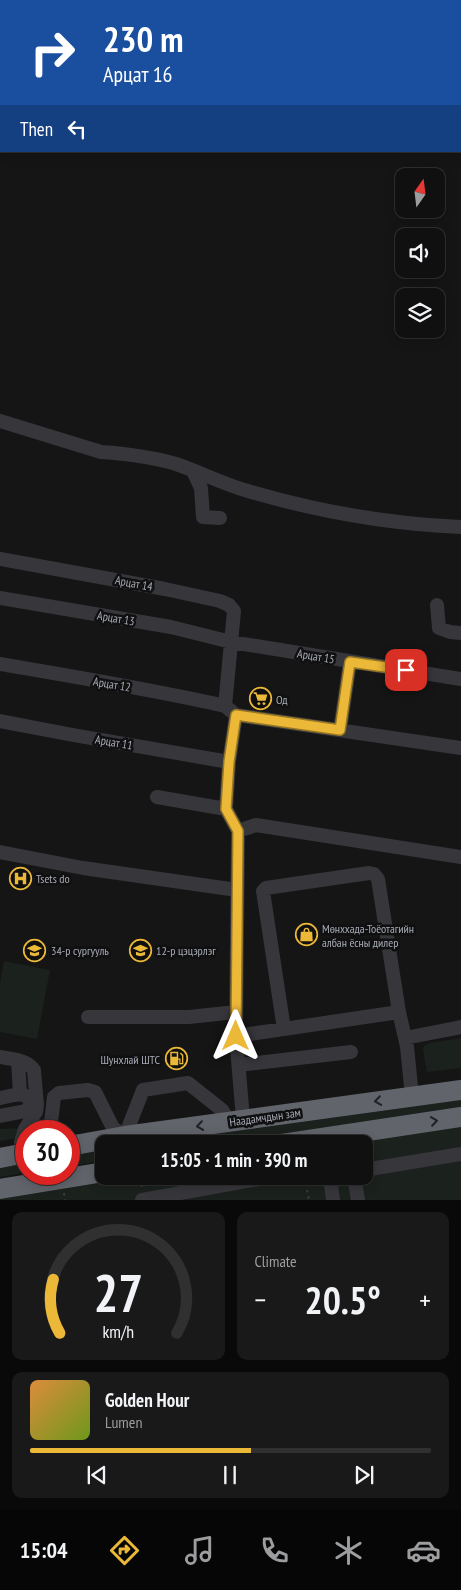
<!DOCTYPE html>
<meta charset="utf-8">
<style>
body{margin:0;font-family:"PT Sans Narrow",sans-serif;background:#191919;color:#f1f3f6;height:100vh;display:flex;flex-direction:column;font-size:19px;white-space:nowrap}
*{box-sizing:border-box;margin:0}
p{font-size:16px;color:#9c9d9f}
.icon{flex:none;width:28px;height:28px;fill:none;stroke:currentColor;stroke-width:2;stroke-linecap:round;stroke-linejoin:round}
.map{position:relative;height:1200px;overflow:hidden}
.side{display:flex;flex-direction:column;gap:12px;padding:12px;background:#090909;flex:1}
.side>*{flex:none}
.top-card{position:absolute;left:0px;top:0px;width:461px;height:152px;box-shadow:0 2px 12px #0003,0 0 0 1px #303030;background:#1a4fa0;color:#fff;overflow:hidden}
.needle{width:32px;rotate:14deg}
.tools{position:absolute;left:395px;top:168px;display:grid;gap:10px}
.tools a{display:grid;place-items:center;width:50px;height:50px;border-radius:10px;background:#101010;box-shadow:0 2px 12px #0003,0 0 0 1px #303030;font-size:25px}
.speed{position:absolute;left:15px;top:1120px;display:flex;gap:10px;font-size:25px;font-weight:700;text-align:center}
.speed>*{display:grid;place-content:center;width:65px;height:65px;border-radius:50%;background:#101010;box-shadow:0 2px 12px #0003,0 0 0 1px #303030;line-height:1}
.speed .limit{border:8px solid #d22;background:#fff;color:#111}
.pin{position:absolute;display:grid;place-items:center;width:42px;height:42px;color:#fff;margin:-21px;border-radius:10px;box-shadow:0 2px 8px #0006}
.me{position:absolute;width:55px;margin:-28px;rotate:0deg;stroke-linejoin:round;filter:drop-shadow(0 0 4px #0008)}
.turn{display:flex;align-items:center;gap:18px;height:105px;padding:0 20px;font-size:22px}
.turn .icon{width:65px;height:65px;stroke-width:2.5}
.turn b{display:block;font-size:35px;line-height:42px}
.then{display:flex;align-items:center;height:48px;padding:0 20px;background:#0003;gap:10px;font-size:19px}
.big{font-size:38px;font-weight:700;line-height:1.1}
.side .card{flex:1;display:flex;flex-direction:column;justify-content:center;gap:8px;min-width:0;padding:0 18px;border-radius:10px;background:#191919}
.side .dial{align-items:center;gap:0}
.dial svg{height:130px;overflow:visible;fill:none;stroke:#303030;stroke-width:7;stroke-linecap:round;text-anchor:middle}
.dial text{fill:#f1f3f6;stroke:none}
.song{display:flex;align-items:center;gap:15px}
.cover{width:60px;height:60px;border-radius:8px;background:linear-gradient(135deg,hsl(30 70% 55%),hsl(80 70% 35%))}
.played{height:5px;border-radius:2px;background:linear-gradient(90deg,#ecb837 55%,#303030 55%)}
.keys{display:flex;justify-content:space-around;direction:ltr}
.heat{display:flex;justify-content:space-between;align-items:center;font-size:28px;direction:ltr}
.side .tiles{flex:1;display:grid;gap:12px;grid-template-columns:1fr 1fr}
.card:last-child{grid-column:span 2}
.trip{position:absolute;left:95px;top:1135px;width:278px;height:50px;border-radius:10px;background:#101010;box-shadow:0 2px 12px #0003,0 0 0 1px #303030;font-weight:700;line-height:50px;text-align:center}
.dock{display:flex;height:80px;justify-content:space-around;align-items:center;background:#060606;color:#9c9d9f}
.dock .icon{width:35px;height:35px}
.dock .active{color:#ecb837}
.dock b{font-size:22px;color:#f1f3f6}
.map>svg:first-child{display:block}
.green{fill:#1b211c}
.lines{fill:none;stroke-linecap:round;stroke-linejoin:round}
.path{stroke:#3c3d42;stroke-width:2;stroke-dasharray:2.5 4;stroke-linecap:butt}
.minor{stroke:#36363b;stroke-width:14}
.highway{stroke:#62646c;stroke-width:20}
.oneway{stroke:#202123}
.route-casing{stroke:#997824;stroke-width:12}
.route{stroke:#ecb837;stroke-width:9}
.labels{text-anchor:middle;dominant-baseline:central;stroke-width:5;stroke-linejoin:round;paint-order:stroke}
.street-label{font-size:12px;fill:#a7abb6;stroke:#101011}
.poi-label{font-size:12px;fill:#a7abb6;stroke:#101011;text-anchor:start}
</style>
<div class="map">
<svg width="461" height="1200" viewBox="0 0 461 1200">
<rect width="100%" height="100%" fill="#151516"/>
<path class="green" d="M4,961L50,970L37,1039L0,1032V984Z
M461,1038V1068L427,1072L423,1050L424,1046L429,1043Z
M461,1100V1110L224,1144H143Z
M461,1118V1200H0V1191L104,1176H364V1144H301Z
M40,1127L44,1131H26V1137L0,1141V1129Z
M104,1149V1161L69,1166V1155Z
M26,1161V1173L0,1177V1165Z"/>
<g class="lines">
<path class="path" d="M141,1178L142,1188
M115,1182L151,1176
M283,1184L305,1180L309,1200
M64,1193L65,1200"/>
<path class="minor" d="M0,421L101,452C122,453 157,458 176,464C200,472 223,484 248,491C316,511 389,524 461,527
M193,471L201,488L203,517L220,518
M0,559L165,589L220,601L229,605L234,611L225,706L236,715L229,762L226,809L238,831L236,1036L243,1119
M0,598L171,627L231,642L461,679
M437,605L439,628L450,632L461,633
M0,664C75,677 150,689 225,706
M236,715L461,748
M0,721L73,735L229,762
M340,730L350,662
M157,797L226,809
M238,831L256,825L461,857
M0,852L83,868L237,890
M399,1012L405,1038
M88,1017H189L236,1012
M236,1036L399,1012L378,879L374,874L369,873L266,888L263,891L284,1029
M0,1057C12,1059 27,1060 34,1070L37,1105L36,1112L25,1129L21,1142
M18,1060L20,1094
M239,1065L351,1052
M412,1096L407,1047L405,1038L461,1027
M0,1098C12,1096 28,1088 31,1105L26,1111L0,1116
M50,1131L54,1097L59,1093L88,1090L95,1092L113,1128L125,1136L143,1090L188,1083L222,1110L229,1121
M364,1170L461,1154
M326,1176L331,1185L333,1200
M354,1176L358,1200
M142,1200L275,1176"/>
<path class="highway" d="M282,1144L461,1117
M69,1146L125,1136L461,1090
M0,1158L26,1153
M0,1189L104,1172"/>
</g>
<defs><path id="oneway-chevron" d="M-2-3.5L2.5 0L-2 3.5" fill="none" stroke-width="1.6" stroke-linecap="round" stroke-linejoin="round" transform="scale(1.25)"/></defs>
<g class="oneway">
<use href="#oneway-chevron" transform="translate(378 1101) rotate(172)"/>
<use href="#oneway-chevron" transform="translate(434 1121) rotate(-8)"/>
<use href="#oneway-chevron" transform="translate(200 1126) rotate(172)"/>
</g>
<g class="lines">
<defs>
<path id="route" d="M236,1036L238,831L226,809L229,762L236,715L340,730L350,662L406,670"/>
</defs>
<use href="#route" class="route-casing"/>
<use href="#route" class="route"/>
</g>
<defs>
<symbol id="supermarket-ring" viewBox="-11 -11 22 22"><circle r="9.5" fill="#101011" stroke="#ecb837" stroke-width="1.5"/><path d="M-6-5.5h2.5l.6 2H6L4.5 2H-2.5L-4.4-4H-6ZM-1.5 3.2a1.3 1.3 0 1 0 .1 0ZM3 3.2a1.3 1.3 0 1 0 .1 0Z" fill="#ecb837"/></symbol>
<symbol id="hospital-ring" viewBox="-11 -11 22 22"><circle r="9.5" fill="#101011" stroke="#ecb837" stroke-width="1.5"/><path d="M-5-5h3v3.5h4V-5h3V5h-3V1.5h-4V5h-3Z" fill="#ecb837"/></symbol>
<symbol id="shop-ring" viewBox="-11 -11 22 22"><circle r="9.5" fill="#101011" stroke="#ecb837" stroke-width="1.5"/><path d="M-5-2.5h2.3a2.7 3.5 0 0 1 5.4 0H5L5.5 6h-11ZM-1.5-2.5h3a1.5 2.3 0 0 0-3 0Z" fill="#ecb837"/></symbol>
<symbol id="school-ring" viewBox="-11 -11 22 22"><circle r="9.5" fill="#101011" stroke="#ecb837" stroke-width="1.5"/><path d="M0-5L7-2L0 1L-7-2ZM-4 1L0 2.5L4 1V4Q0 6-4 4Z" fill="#ecb837"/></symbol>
<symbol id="fuel-ring" viewBox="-11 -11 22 22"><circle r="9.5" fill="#101011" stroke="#ecb837" stroke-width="1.5"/><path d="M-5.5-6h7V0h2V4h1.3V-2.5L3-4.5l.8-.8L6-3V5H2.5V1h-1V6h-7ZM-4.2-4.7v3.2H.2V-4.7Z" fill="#ecb837"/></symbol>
</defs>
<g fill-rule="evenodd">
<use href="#supermarket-ring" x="248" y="686" width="25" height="25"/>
<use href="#hospital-ring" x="8" y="866" width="25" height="25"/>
<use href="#shop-ring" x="294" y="922" width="25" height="25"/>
<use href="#school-ring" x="22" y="938" width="25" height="25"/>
<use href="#school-ring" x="128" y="938" width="25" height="25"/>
<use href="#fuel-ring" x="164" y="1046" width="25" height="25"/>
</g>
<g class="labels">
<g class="street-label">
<text transform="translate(134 583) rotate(11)">Арцат 14</text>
<text transform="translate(116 618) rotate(10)">Арцат 13</text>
<text transform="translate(316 656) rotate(10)">Арцат 15</text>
<text transform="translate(112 684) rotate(10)">Арцат 12</text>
<text transform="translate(114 742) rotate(10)">Арцат 11</text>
<text transform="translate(265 1117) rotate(-8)">Наадамчдын зам</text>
</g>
<g class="poi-label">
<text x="276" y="699">Од</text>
<text x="36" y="878">Tsets do</text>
<text x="322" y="928">Мөнххада-Тоёотагийн<tspan x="322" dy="14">албан ёсны дилер</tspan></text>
<text x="51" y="950">34-р сургууль</text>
<text x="156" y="950">12-р цэцэрлэг</text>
<text x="160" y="1059" text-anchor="end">Шунхлай ШТС</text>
</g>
</g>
</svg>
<div class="tools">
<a><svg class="needle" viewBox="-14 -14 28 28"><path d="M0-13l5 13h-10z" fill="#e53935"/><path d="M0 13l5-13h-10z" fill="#9c9d9f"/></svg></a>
<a><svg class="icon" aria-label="sound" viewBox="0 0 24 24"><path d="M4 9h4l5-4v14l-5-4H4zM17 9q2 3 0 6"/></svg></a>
<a><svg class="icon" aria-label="layers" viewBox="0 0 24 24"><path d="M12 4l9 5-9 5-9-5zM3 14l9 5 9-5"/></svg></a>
</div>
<div class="speed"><div class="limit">30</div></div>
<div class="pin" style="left:406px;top:670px;background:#d93025"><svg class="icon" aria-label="arrive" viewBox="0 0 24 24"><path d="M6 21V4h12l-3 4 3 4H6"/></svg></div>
<svg class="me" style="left:236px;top:1036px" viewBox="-20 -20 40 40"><path d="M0-17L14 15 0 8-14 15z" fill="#ecb837" stroke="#fff" stroke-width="4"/></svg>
<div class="trip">15:05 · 1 min · 390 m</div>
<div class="top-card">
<div class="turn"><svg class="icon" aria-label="right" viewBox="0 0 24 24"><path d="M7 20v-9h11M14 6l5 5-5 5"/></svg><div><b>230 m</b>Арцат 16</div></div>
<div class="then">Then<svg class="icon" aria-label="left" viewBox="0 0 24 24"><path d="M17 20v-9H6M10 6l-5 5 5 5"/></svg></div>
</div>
</div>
<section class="side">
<div class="tiles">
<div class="card dial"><svg viewBox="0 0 100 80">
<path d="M14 69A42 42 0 1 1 86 69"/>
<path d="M14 69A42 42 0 0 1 10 36" stroke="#ecb837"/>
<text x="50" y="56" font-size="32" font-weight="700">27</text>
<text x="50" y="72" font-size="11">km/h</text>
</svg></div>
<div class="card"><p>Climate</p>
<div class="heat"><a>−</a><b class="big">20.5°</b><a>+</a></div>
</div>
<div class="card">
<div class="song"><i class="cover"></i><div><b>Golden Hour</b><p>Lumen</p></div></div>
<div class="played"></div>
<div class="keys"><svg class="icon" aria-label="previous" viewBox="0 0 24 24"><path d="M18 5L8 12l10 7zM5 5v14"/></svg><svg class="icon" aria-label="pause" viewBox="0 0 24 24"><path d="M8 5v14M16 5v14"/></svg><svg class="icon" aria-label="next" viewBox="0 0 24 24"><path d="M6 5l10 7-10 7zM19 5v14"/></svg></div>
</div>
</div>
</section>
<nav class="dock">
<b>15:04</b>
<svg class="icon active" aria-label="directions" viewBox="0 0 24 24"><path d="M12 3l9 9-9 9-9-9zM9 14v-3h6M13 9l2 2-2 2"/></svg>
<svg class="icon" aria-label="music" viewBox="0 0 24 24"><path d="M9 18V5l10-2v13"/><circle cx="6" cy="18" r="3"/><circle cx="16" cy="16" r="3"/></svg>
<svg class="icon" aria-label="phone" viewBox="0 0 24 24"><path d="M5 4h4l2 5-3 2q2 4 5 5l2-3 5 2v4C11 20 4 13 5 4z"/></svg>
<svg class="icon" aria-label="climate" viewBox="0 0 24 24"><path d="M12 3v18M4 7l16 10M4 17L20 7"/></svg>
<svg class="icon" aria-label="car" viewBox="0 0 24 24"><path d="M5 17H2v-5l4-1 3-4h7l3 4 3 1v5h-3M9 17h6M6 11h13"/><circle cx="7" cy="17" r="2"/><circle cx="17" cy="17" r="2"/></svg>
</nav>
